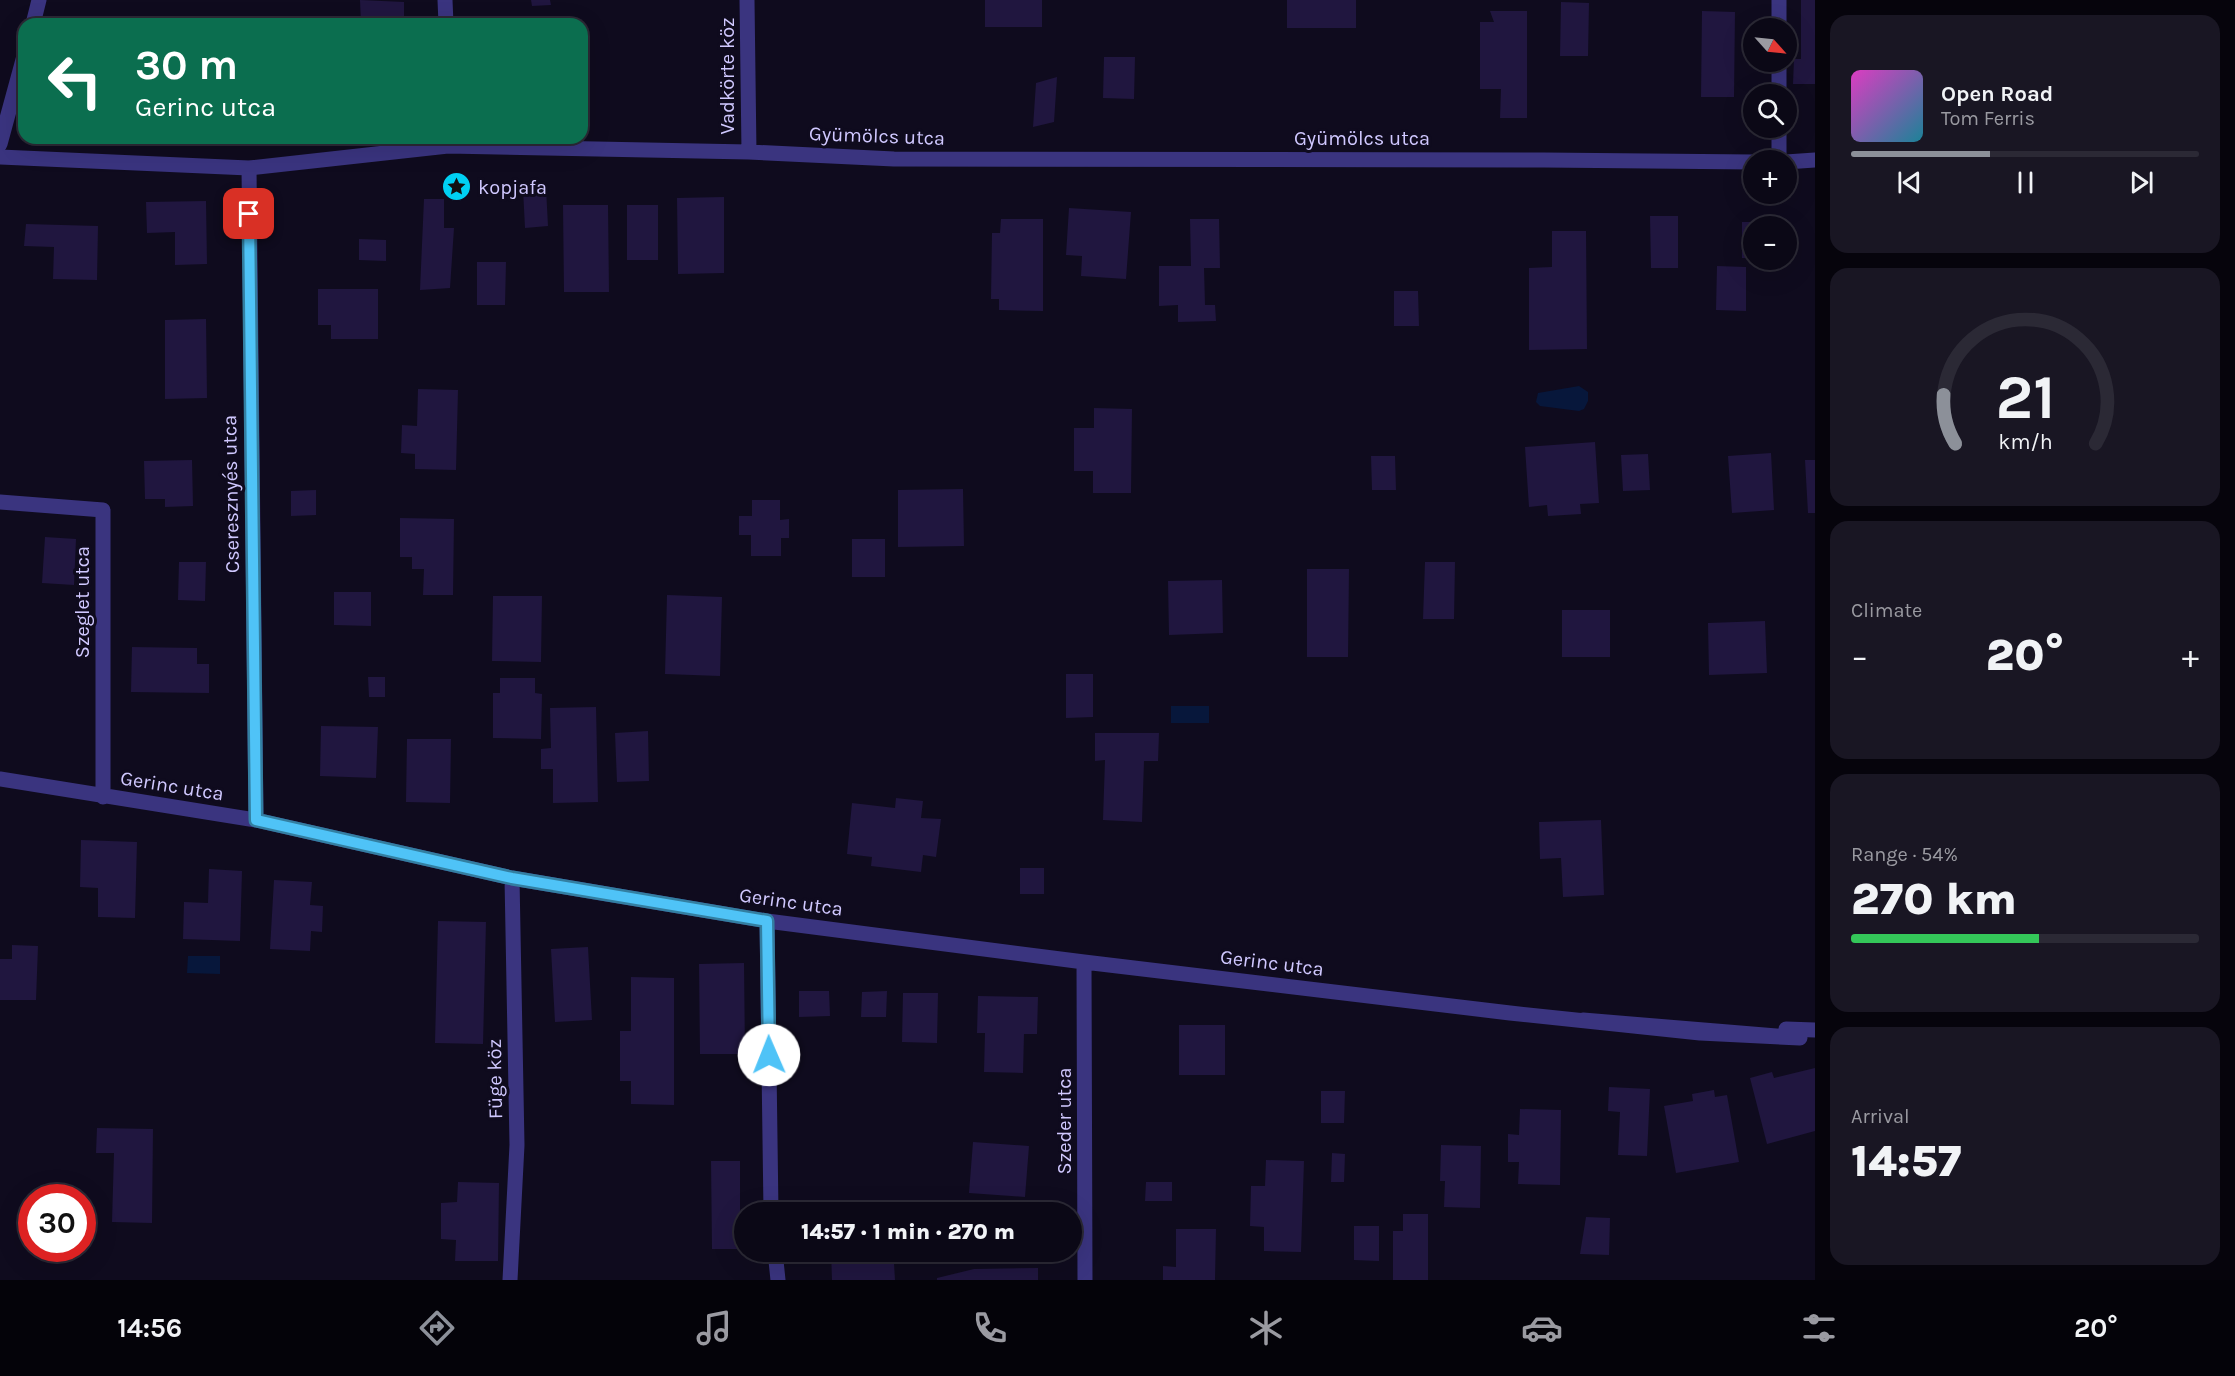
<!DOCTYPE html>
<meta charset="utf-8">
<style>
body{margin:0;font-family:Karla,sans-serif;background:#191623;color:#f1f3f6;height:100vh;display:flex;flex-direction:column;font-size:22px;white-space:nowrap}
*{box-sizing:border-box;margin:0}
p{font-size:20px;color:#9a9aa1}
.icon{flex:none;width:33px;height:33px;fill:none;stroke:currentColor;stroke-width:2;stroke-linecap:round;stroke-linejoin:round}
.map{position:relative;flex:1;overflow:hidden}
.side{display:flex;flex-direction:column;gap:15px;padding:15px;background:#06040c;width:420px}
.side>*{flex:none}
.top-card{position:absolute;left:18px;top:18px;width:570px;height:126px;border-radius:18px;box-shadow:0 6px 24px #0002,0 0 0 2px #2b2935;background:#0b6e4f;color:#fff;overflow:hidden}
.needle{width:39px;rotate:117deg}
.buttons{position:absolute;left:1743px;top:18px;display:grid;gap:12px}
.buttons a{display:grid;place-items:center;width:54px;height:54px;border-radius:50%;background:#0b0816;box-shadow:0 6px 24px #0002,0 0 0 2px #2b2935;font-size:30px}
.speed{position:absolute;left:18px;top:1184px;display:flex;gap:12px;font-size:30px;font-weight:700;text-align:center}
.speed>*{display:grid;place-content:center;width:78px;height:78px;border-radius:50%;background:#0b0816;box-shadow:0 6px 24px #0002,0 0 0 2px #2b2935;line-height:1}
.speed .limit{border:9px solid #d22;background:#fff;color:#111}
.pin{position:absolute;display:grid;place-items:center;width:51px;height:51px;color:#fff;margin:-26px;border-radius:12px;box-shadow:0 3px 9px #0006}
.me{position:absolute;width:66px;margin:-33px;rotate:359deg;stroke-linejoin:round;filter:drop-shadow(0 0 4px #0008)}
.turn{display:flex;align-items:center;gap:21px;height:126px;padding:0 18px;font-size:27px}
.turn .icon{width:78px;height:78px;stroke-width:2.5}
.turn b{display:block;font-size:42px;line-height:51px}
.big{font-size:45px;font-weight:800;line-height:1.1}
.side .tile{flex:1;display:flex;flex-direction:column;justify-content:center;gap:9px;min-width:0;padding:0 21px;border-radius:18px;background:#191623}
.side .dial{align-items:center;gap:0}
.dial svg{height:156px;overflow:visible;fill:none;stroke:#2b2935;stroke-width:7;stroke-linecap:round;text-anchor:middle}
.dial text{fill:#f1f3f6;stroke:none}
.song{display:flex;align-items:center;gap:18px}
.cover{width:72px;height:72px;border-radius:9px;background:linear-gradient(135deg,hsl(310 70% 55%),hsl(190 70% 35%))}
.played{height:6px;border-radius:3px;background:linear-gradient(90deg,#8c9099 40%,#2b2935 40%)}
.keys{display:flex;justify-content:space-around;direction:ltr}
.heat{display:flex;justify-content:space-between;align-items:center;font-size:33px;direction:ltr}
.charge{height:9px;border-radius:4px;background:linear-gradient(90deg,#34c759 54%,#2b2935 0)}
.trip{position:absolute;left:734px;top:1202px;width:348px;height:60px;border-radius:30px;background:#0b0816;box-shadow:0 6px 24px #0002,0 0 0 2px #2b2935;font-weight:800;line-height:60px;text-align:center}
.menu{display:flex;height:96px;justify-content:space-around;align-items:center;background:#040309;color:#9a9aa1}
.menu .icon{width:42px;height:42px}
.menu .on{color:#8c9099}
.menu b{font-size:27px;color:#f1f3f6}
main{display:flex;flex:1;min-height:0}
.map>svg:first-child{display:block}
.water{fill:#07173b}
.building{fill:#20163f}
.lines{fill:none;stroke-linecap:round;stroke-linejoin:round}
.minor{stroke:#3a347f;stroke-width:15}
.route-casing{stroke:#337fa1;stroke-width:15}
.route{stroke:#4fc3f7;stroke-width:10}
.labels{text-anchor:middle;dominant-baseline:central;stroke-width:6;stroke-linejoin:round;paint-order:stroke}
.street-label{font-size:20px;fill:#d0c8ff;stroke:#0f0b1e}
.poi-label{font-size:20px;fill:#d0c8ff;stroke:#0f0b1e;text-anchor:start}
</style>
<main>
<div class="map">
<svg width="1815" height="1280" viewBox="0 0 1815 1280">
<rect width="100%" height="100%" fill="#0f0b1e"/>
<path class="water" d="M1579,386L1588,392V401L1584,409L1579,411L1540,406L1536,402L1538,393Z
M1171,706H1209V723H1171Z
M188,956H220V974L187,973Z"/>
<path class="building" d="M360,0L404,2V24H361Z
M531,0H550L551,5L532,6Z
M985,0H1042V27H985Z
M1287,0H1356V28H1287Z
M1801,0H1815V84H1793L1794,59H1801Z
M1561,2L1589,3L1588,56H1560Z
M1490,11H1527V118H1500L1501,89H1480V22H1494Z
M1702,11L1735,12L1734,97H1701Z
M1104,57H1135L1134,99L1103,98Z
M1057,77L1054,122L1033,127L1036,83Z
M546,188L548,226L525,228L523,189Z
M724,197V273L678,274L677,198Z
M424,199H444V228H454L450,288L420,290Z
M206,201L207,264L175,265V232L147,233L146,202Z
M563,205H608L609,292H564Z
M627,205H658V260H627Z
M1069,208L1131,212L1126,279L1081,276L1082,256L1066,255Z
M1650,216H1678V268H1651Z
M1001,219H1043V311L999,310V299H991L992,233H1000Z
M1190,219H1219L1220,268H1204L1205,305H1215L1216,321L1178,322V305L1159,306V266H1191Z
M1742,222H1785V226H1754V258H1742Z
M26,224L98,226L97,280L53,279L54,247L24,246Z
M1552,231H1586L1587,349L1529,350V268L1552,267Z
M359,239L386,240V261L359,260Z
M477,262H506L505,305H477Z
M1717,266L1746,267V311L1716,310Z
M318,289H378V339H331V325H318Z
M1394,291H1418L1419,326H1394Z
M206,319L207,398L165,399V320Z
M418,389L458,390L456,470L415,469V454L401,453L402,425L417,426Z
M1094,408L1132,409L1131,493H1093V471H1074V428H1094Z
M1595,442L1599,503L1580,504L1581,514L1548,516L1547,505L1529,507L1525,447Z
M1771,453L1774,510L1732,513L1728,456Z
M1648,454L1650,490L1623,491L1621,455Z
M1371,456H1395L1396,490H1372Z
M192,460L193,506L165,507V499H145L144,461Z
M1805,460H1815V513H1808Z
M963,489L964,546L898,547V490Z
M316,490V515L291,516V491Z
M752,500H780V520L789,519V538H781V556H751V535H739V516H752Z
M400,518L454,519L453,595H423L424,569H412V557H400Z
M45,537L76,539L74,585L42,583Z
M852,539H885V577H852Z
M179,562H206L205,601L178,600Z
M1425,562H1455L1454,619H1423Z
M1307,569H1349L1348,657H1307Z
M1222,580L1223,633L1169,635L1168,581Z
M334,592H371V626L334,625Z
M667,595L722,597L720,676L665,674Z
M493,596H542L541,662L492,661Z
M1562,610H1610V657H1562Z
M1765,621L1767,673L1709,675L1708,623Z
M132,647L197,648V664H209V693L131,692Z
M1066,674H1093V717L1066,718Z
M368,677H385V697H369Z
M500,678H535V693L542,694L541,739L493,738V693H500Z
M596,707L598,802L553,803V769H541V749L551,748L550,708Z
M321,726L378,727L376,778L320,776Z
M648,731L649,781L617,782L615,733Z
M1095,733H1159L1158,761H1144L1142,822L1103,820L1105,760L1095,761Z
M407,739H451L450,803L406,802Z
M896,798L923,801L921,818L941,819L936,857L923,855L921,872L871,866L872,857L847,854L852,803L895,808Z
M1601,820L1604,895L1563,897L1561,858L1540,859L1539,822Z
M81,840L137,842L135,918L98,917V888L80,887Z
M1020,868H1044V894H1020Z
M209,869L242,871L240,941L183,939L184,902L208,903Z
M274,880L312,882L310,905L323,906L322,932L311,931L310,951L270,949Z
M438,921L486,922L483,1044L435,1043Z
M12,945L38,946L36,1000H0V959H12Z
M588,947L592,1020L555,1022L551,949Z
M744,963L745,1054H700L699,964Z
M631,977L674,978V1105L631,1104V1081H620V1031H631Z
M799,991H829L830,1016L799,1017Z
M887,991L886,1017H861L862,992Z
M903,993H938L937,1043L902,1042Z
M978,996L1038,997L1037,1034H1024L1023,1073L984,1072L985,1033H977Z
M1179,1025H1225V1075H1179Z
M1815,1068V1131L1767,1144L1750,1078L1772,1072L1774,1078Z
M1609,1087L1650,1089L1647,1156L1618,1155L1620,1112L1608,1111Z
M1714,1090L1715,1097L1727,1095L1739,1162L1676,1173L1664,1106L1693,1101L1692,1094Z
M1321,1091H1345L1344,1123H1321Z
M1520,1109L1561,1110L1560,1185L1518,1184L1519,1162H1508V1134L1519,1135Z
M97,1128L153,1129L152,1223L112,1222L114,1153H96Z
M973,1142L1029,1146L1025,1197L969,1193Z
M1441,1145L1481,1146L1480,1208L1444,1207L1445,1181H1440Z
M1332,1153L1345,1154L1344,1182H1331Z
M1266,1160L1304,1161L1301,1252L1264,1251V1227L1250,1226L1251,1186H1265Z
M711,1161H740V1249H712Z
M458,1182L499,1183L498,1261H455L456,1240L441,1239V1203L457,1202Z
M1146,1182H1172V1201H1145Z
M1403,1214H1428V1280H1393V1231H1403Z
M1586,1217L1610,1218L1609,1255L1580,1254Z
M1354,1226H1379V1261L1354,1260Z
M1176,1229H1216L1215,1280H1163V1266L1176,1267Z
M831,1251H885L886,1263H894L895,1280H832Z
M1038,1268V1280H937V1278L974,1269Z"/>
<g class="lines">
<path class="minor" d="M445,0L446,24
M747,0L749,152
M1779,0V28
M33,24L39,0
M1779,62V94
M1779,128V160
M0,144L24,56
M0,157L249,168L448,146L749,152L894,159L1544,160L1754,162
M1786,162L1815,160
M249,168L256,820
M0,502L103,510V797
M0,779L256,820L512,878L767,921L1084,962L1510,1013L1700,1033L1800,1038L1583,1020
M767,921L771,1212
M1084,962L1085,1280
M1786,1029L1815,1030
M775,1251L778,1280
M510,1280L517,1145L512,878"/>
</g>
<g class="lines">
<defs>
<path id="route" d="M249,214L256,820L512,878L767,921L769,1055"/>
</defs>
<use href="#route" class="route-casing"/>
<use href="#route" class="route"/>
</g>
<defs>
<symbol id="sight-disc" viewBox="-11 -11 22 22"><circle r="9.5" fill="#00d0f3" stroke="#0f0b1e"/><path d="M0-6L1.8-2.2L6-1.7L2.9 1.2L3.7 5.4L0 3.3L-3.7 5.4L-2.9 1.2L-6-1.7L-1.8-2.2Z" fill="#111"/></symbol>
</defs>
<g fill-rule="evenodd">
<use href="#sight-disc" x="440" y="170" width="33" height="33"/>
</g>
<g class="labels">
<g class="street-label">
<text transform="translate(727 76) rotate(-90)">Vadkörte köz</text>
<text transform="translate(877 136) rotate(2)">Gyümölcs utca</text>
<text x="1362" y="138">Gyümölcs utca</text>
<text transform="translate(231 494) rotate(-91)">Cseresznyés utca</text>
<text transform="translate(82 602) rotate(-90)">Szeglet utca</text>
<text transform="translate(172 786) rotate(9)">Gerinc utca</text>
<text transform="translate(791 902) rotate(8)">Gerinc utca</text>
<text transform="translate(1272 963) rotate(7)">Gerinc utca</text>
<text transform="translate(495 1079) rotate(-91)">Füge köz</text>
<text transform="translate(1064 1121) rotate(-90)">Szeder utca</text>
</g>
<g class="poi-label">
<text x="478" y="187">kopjafa</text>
</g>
</g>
</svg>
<div class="buttons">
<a><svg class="needle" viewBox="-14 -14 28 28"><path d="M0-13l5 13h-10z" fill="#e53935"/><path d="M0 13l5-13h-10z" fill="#9a9aa1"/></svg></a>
<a><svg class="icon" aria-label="search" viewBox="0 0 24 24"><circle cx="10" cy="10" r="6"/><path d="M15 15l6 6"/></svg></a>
<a>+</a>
<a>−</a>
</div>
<div class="speed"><div class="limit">30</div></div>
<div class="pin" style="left:249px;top:214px;background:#d93025"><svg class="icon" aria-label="arrive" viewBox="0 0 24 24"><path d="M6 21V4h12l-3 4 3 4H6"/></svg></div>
<svg class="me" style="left:769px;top:1055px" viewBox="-20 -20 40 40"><circle r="19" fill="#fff"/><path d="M0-13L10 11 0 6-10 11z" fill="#4fc3f7"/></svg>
<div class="trip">14:57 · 1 min · 270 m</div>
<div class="top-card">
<div class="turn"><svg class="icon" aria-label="left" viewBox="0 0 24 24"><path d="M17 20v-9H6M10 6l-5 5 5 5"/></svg><div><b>30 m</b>Gerinc utca</div></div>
</div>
</div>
<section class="side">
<div class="tile">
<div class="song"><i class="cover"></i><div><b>Open Road</b><p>Tom Ferris</p></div></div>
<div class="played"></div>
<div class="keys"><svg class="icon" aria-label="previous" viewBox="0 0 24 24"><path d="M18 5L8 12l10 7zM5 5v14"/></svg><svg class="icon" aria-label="pause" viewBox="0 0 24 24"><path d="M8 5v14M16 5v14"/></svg><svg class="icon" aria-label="next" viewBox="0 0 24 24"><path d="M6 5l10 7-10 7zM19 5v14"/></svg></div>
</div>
<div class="tile dial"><svg viewBox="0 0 100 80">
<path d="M14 69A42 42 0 1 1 86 69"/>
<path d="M14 69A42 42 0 0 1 8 44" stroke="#8c9099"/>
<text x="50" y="56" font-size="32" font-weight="700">21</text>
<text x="50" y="72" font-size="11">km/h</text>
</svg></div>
<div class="tile"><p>Climate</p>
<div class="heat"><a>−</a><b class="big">20°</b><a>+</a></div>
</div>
<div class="tile"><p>Range · 54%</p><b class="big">270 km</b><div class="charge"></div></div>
<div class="tile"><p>Arrival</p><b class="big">14:57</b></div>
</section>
</main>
<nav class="menu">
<b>14:56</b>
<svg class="icon on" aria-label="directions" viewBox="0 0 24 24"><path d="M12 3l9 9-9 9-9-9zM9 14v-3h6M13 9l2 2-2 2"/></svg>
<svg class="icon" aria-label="music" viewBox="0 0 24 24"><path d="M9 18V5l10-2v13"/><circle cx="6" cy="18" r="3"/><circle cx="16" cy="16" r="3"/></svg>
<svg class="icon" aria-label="phone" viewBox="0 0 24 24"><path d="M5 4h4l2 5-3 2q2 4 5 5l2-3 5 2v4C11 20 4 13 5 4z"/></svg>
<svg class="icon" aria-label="climate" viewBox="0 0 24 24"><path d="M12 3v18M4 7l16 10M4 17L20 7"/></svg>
<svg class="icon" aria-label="car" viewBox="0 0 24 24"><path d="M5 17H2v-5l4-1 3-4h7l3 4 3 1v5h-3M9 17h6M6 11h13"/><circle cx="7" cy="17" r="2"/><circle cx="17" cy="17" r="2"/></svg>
<svg class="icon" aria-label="filters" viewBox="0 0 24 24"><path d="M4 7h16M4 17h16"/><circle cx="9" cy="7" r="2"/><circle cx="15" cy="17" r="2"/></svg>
<b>20°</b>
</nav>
